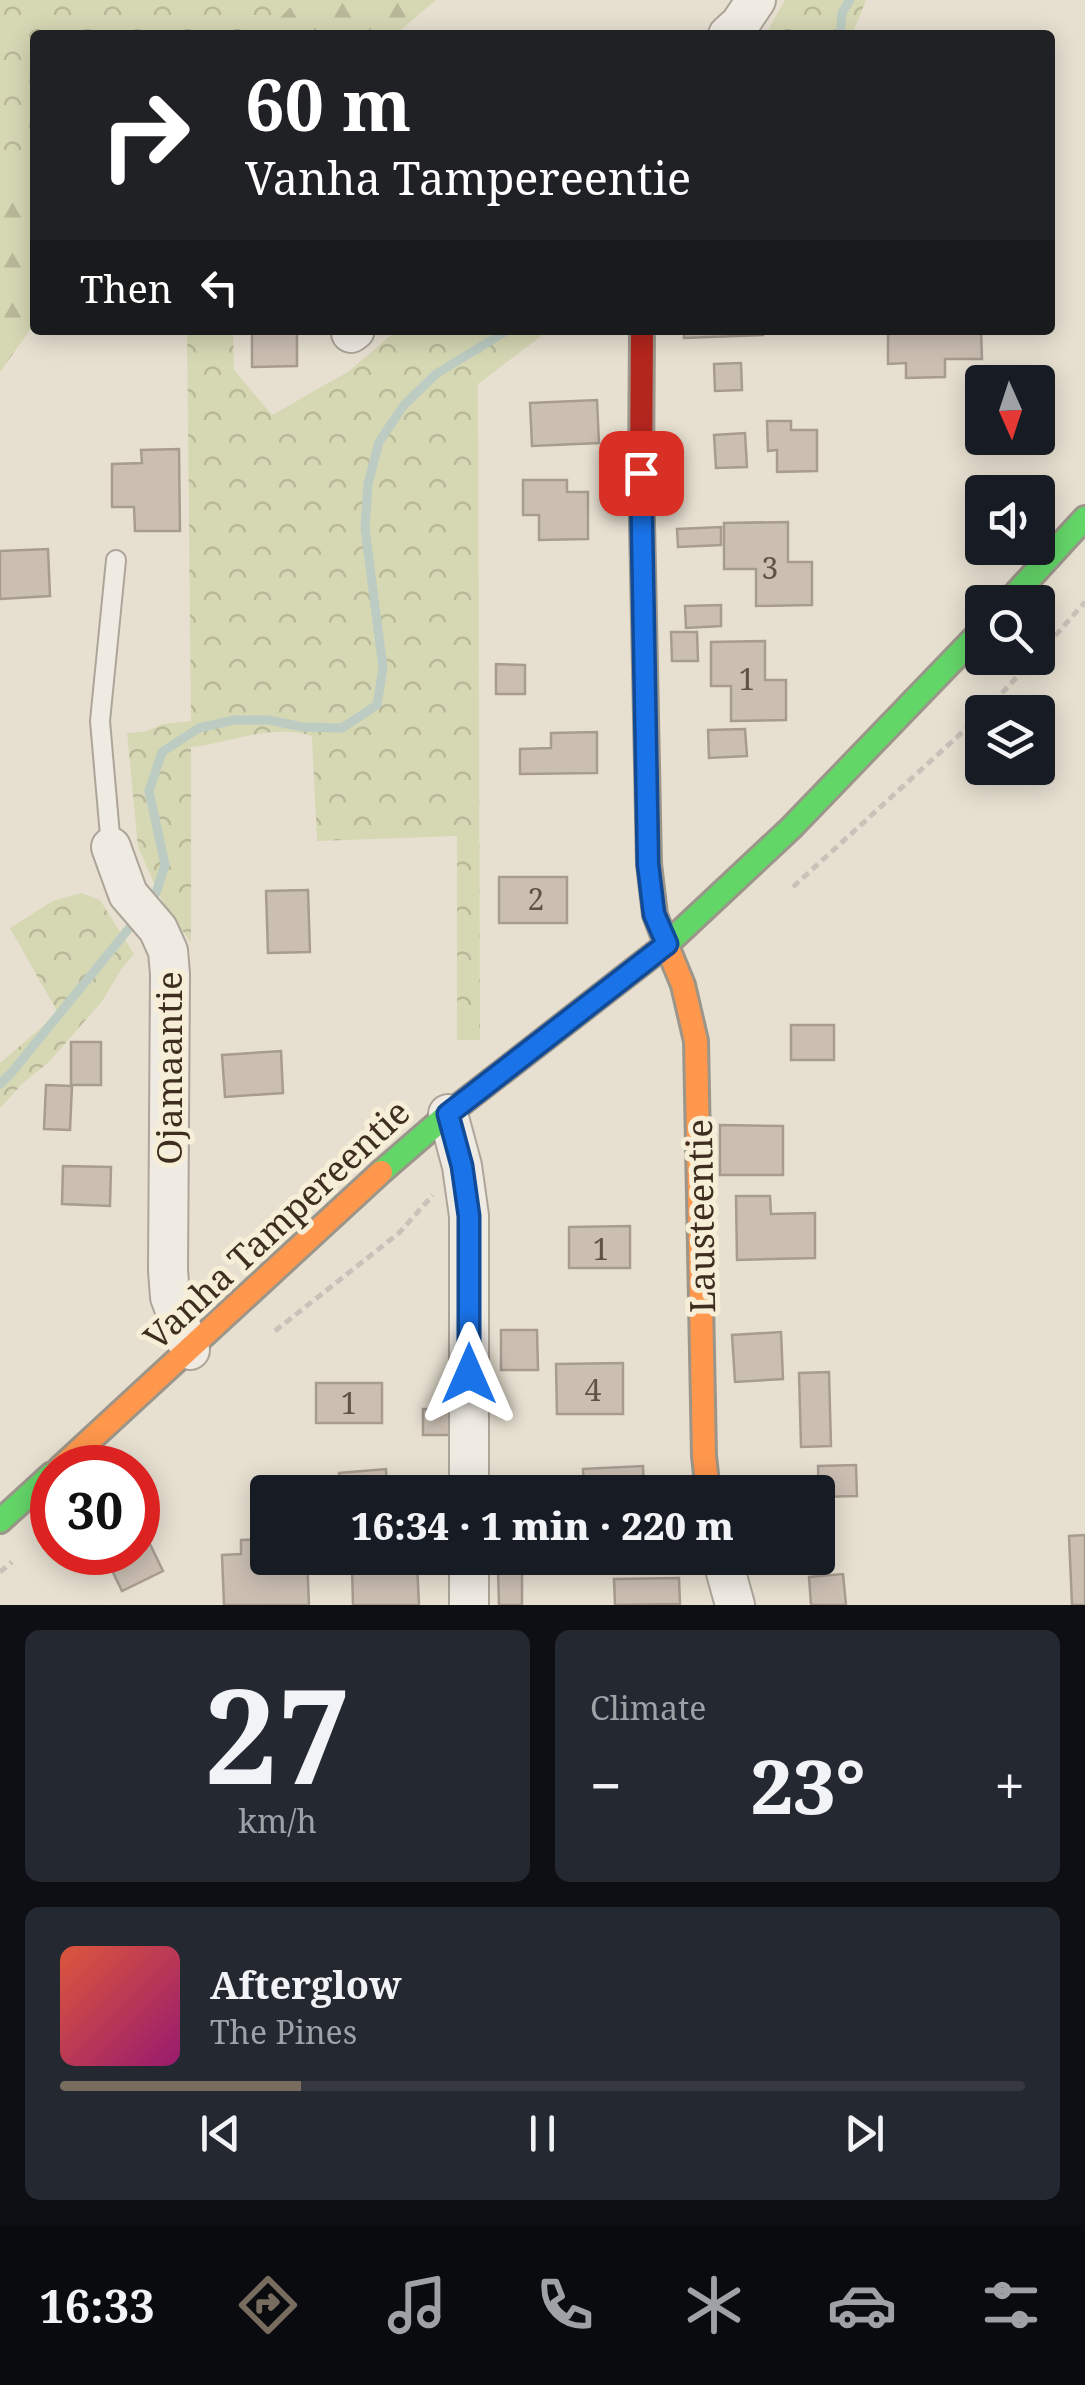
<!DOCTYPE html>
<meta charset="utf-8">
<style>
body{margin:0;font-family:"Noto Serif",serif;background:#242831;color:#f1f3f6;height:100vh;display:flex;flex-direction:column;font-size:38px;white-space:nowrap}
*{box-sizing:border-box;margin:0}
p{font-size:32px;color:#9ea1a6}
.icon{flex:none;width:55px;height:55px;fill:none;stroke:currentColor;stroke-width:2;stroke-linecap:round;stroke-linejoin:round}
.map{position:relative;height:1605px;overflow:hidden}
.side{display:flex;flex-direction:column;gap:25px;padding:25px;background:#0d0f14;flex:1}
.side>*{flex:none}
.top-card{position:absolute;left:30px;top:30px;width:1025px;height:305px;border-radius:10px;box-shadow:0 5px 25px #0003;background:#202124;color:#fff;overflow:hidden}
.needle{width:65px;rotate:177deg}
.controls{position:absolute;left:965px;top:365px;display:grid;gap:20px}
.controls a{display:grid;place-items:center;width:90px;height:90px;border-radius:10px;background:#171b24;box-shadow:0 5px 25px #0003;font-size:50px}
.speed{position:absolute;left:30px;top:1445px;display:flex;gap:20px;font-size:50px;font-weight:700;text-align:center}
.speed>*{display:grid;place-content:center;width:130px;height:130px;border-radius:50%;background:#171b24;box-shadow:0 5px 25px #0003;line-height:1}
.speed .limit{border:15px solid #d22;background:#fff;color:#111}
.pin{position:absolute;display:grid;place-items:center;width:85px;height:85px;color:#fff;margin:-42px;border-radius:20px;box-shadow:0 5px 15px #0006}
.me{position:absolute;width:110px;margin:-55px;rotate:0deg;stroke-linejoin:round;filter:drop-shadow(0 0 8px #0008)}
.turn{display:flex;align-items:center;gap:35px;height:210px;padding:0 50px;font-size:45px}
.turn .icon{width:130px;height:130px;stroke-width:2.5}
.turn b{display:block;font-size:70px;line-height:85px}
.then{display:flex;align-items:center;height:95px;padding:0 50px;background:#0003;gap:20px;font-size:38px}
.big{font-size:75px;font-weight:800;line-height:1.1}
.side .card{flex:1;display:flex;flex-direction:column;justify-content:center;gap:15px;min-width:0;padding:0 35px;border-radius:15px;background:#242831}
.side .dial{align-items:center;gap:0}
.dial b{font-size:130px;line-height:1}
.song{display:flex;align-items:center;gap:30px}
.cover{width:120px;height:120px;border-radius:15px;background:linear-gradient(135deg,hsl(10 70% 55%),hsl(320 70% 35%))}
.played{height:10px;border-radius:5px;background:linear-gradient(90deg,#786c5e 25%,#363941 25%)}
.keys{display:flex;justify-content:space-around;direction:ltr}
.heat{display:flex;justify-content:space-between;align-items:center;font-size:55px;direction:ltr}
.side .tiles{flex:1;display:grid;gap:25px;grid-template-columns:1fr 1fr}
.card:last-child{grid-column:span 2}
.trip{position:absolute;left:250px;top:1475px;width:585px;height:100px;border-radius:10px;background:#171b24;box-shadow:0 5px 25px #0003;font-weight:800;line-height:100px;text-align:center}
.menu{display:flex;height:160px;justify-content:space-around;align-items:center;background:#090b0e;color:#9ea1a6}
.menu .icon{width:70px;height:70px}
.menu .active{color:#786c5e}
.menu b{font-size:45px;color:#f1f3f6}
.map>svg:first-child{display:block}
.forest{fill:url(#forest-firs)}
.park{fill:url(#park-crowns)}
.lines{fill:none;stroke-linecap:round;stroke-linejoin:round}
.stream{stroke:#bcccc2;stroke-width:9}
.building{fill:#cbbfb2;stroke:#a89c90;stroke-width:2.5}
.lane-casing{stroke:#ada599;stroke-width:22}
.street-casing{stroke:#ada599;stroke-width:42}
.fast-casing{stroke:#9c958a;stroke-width:28}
.slow-casing{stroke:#9c958a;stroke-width:28}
.jam-casing{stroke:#9c958a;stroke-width:28}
.path{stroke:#c8c2b9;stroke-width:5;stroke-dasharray:8 5;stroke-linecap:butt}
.lane{stroke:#efebe3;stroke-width:18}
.street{stroke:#efebe3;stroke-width:38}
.fast{stroke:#63d668;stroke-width:22}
.slow{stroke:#ff974d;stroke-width:22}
.jam{stroke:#b3261e;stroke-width:22}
.route-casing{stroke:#114b97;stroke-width:25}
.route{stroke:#1a73e8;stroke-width:18}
.labels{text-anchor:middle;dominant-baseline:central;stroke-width:10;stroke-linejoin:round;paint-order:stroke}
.number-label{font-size:30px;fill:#605244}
.street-label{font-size:35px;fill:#3d2e20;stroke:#f7eed8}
</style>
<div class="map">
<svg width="1085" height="1605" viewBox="0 0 1085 1605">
<defs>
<pattern id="forest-firs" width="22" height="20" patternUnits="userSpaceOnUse" patternTransform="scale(2.5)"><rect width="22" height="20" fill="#d6d7b3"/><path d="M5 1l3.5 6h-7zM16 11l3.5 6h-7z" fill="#b9b99a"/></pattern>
<pattern id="park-crowns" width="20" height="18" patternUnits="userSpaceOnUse" patternTransform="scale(2.5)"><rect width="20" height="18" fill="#d6d7b3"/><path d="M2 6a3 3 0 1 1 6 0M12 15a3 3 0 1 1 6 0" fill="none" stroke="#b9b99a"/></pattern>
</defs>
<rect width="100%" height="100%" fill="#e7e0d1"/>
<path class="forest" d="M0,0H436L395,35H35V323L0,372Z"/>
<path class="park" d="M0,0H297L264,35H35V167L0,180Z
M785,0H866L852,35H765Z
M187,330H233L234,370L272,415L349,371L397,330H549L478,384L480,1040H457V836L317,841L312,736C270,723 233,743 191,747V943L162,901L138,847L127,733L144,732L163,724L191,721Z
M81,893L100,900L134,954L122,968L103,1000L49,1062L23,1083L0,1108V1063L58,1013L10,928L53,901Z"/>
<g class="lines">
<path class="stream" d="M840,35L842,13L850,0
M148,904L156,893L165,865L149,791L162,752L199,728L234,720H268L303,727L342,728L377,705L383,668L365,528L368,484L379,442L404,405L436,374L508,330
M0,1084L12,1072L135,921"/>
</g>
<path class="building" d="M684,330H762L763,335L684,338Z
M888,330H981L982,359H945V377L906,378V363L888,364Z
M252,331H297V366L252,367Z
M741,363L742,390L715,391L714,364Z
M597,400L599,443L532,446L530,403Z
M767,421H791V430H817V471L777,472V450L768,451Z
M745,433L747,467L716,468L714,435Z
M179,449L180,531H135L134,507H112V464L142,463L141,450Z
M523,480H567V492H588V539L539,540V515H523Z
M788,522V562H812V605L756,606V569H724V523Z
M721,527V545L678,547L677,529Z
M48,549L50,596L0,599V551Z
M721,605V626L686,628L685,606Z
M671,632H697L698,661H672Z
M765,641V680H786V720L731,721V686H711V642Z
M496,664L525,665V694H496Z
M745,729L747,756L709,758L708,730Z
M597,732V773L520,774V749L551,748V733Z
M499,877H567V923H499Z
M308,890L310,952L268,953L266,891Z
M791,1025H834V1060H791Z
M71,1042H101V1085H71Z
M281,1051L283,1093L225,1097L222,1055Z
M46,1085L72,1086L70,1130L44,1129Z
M720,1125L783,1126V1175H720Z
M63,1166L111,1167L110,1206L62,1204Z
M736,1196H770L771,1214L815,1213V1258L737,1260Z
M630,1226V1268H569V1227Z
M501,1330H537L538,1370H501Z
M781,1332L783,1379L735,1382L732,1335Z
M623,1363V1414H557L556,1364Z
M829,1372L831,1446L801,1447L799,1373Z
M316,1383H382V1423H316Z
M423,1409H451V1435H423Z
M856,1465L857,1496L819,1497L818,1466Z
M643,1466L644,1492H584L583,1469Z
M386,1469L387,1492H340L339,1473Z
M1085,1535V1605H1072L1069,1536Z
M268,1539V1558H307L309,1605H224L222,1555L241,1554V1540Z
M148,1540L163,1571L122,1591L107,1560L122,1552H138V1545Z
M417,1563L419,1605H353L352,1566Z
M498,1571H522V1605H499Z
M843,1574L846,1605H811L809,1577Z
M679,1578L680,1604L615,1605L614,1579Z"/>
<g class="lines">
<defs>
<path id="lane" d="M111,847L100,721L116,560"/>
<path id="street" d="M728,35L740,24L756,0
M351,333L355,330
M111,847L128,894L158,929L168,951L170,974L168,1270L170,1297L190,1350
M448,1114L462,1166L469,1216V1492
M469,1558V1605
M722,1558L735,1605"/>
<path id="fast" d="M1008,602L1085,518
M381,1172L448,1114L667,944L791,828L982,630
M0,1521L52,1474"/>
<path id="slow" d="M667,946L683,985L696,1041L704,1456L708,1492
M60,1468L381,1172"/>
<path id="jam" d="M642,330L641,473L649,864L655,915L667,946"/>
</defs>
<use href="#lane" class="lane-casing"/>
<use href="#street" class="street-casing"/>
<use href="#fast" class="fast-casing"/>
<use href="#slow" class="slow-casing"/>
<use href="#jam" class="jam-casing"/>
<path class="path" d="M1038,655L1085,602
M984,712L1035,658
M793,887L982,714
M275,1331L399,1233L433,1195
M0,1572L12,1562"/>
<use href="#lane" class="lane"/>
<use href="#street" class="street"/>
<use href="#fast" class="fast"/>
<use href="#slow" class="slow"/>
<use href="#jam" class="jam"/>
</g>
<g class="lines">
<defs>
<path id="route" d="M469,1374V1216L462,1166L448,1114L667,944L654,914L648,864L641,473"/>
</defs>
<use href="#route" class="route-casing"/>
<use href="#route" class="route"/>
</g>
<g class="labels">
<g class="number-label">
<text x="770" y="567">3</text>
<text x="747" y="678">1</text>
<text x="536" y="898">2</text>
<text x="601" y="1248">1</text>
<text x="593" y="1389">4</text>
<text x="349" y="1402">1</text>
</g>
<g class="street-label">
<text transform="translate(168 1068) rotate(-90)">Ojamaantie</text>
<text transform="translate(700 1216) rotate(-91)">Lausteentie</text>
<text transform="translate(276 1224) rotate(-43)">Vanha Tampereentie</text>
</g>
</g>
</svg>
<div class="controls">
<a><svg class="needle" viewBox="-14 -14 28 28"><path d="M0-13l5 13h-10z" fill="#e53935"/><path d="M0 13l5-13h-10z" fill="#9ea1a6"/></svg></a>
<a><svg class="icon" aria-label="sound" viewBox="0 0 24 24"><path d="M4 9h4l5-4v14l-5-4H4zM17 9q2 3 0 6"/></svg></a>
<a><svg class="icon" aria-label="search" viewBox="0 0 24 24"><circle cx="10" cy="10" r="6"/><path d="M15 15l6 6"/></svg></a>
<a><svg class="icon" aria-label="layers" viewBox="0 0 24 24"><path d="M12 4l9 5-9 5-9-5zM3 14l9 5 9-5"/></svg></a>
</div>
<div class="speed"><div class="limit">30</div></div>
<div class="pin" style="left:641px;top:473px;background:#d93025"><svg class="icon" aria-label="arrive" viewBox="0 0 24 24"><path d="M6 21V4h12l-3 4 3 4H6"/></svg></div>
<svg class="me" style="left:469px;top:1374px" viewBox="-20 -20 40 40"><path d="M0-17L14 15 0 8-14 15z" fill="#1a73e8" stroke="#fff" stroke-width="4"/></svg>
<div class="trip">16:34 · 1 min · 220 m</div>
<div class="top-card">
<div class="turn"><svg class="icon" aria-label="right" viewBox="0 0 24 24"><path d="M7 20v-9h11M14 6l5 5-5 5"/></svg><div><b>60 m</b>Vanha Tampereentie</div></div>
<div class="then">Then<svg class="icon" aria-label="left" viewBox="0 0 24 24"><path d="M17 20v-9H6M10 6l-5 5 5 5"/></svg></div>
</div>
</div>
<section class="side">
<div class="tiles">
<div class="card dial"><b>27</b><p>km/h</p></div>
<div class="card"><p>Climate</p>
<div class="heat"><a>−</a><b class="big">23°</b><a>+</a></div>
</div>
<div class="card">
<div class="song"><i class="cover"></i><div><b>Afterglow</b><p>The Pines</p></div></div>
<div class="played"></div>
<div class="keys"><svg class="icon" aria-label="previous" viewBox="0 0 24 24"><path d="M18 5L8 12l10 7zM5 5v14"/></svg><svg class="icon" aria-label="pause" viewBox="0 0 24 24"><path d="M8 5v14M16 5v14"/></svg><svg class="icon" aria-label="next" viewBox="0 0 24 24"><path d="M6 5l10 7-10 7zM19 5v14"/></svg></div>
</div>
</div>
</section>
<nav class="menu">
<b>16:33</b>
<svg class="icon active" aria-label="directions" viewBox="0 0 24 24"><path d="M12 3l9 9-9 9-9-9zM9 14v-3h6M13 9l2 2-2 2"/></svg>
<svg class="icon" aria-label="music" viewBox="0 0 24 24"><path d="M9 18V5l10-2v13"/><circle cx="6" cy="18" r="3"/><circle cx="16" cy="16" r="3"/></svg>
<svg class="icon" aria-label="phone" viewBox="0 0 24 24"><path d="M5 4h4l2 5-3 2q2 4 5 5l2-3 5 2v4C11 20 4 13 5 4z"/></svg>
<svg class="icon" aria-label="climate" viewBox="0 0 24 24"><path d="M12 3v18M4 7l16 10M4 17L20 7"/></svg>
<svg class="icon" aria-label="car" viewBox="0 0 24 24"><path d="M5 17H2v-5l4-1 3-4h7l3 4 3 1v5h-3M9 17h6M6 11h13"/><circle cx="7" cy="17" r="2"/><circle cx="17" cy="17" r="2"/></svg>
<svg class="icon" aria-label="filters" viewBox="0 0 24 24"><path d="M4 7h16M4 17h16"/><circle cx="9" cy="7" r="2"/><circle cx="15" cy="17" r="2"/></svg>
</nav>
